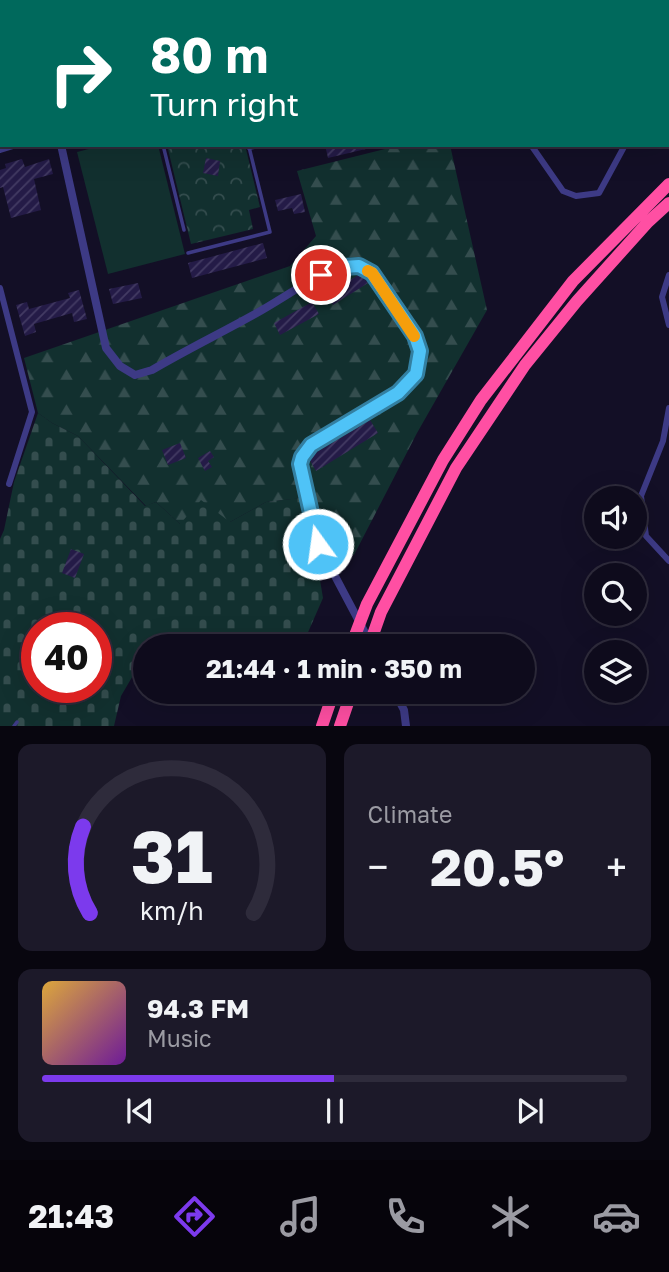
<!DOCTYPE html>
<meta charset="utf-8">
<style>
body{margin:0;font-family:"Golos Text",sans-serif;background:#1c1929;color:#f1f3f6;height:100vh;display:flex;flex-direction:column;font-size:26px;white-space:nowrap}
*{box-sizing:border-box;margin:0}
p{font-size:23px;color:#9b9ba3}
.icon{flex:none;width:38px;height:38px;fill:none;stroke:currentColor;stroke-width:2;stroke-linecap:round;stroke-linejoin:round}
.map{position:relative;height:726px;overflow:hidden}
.side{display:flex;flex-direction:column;gap:18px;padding:18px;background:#08060f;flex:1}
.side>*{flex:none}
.guide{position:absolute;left:0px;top:0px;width:670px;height:147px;box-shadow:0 7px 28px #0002,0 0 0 2px #2e2b3b;background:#00695c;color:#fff;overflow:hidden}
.tools{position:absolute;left:584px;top:486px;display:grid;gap:14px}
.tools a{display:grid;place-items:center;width:63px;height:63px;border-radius:50%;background:#0e0b1c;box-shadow:0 7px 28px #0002,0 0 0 2px #2e2b3b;font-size:35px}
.speed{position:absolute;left:21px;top:612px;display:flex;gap:14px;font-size:35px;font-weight:700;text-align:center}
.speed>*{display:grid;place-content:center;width:91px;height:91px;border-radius:50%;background:#0e0b1c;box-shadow:0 7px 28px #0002,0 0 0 2px #2e2b3b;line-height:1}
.speed .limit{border:10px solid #d22;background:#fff;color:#111}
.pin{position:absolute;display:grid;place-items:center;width:60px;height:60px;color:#fff;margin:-30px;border:4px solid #fff;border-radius:50%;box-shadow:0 2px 7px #0007}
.me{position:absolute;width:77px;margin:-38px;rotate:346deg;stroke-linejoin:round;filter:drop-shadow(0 0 5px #0008)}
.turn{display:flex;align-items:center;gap:24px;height:147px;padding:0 35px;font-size:32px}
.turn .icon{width:91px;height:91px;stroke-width:2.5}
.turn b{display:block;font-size:49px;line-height:60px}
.big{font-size:52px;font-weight:700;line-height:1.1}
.side .card{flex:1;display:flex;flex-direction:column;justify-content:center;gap:10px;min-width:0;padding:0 24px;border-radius:14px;background:#1c1929}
.side .dial{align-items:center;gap:0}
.dial svg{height:182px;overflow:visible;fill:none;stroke:#2e2b3b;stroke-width:7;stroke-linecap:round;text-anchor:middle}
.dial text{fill:#f1f3f6;stroke:none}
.song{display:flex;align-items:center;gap:21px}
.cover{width:84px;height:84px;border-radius:10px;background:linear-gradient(135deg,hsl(40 70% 55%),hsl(280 70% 35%))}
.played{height:7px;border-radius:4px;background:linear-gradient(90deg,#7c3aed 50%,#2e2b3b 50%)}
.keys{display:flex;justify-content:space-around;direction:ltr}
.heat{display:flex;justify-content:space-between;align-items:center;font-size:38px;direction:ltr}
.side .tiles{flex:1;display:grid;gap:18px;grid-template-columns:1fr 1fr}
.card:last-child{grid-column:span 2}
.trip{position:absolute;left:133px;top:634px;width:402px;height:70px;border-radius:35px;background:#0e0b1c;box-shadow:0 7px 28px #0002,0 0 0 2px #2e2b3b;font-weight:700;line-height:70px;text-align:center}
.menu{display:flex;height:112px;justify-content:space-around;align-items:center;background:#06040b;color:#9b9ba3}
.menu .icon{width:49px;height:49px}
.menu .selected{color:#7c3aed}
.menu b{font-size:32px;color:#f1f3f6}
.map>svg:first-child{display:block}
.forest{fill:url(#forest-firs)}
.cemetery{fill:url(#cemetery-stones);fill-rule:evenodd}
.park{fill:url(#park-crowns)}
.garden{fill:#12302f}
.building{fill:url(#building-hatch)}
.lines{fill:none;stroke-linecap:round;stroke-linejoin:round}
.service{stroke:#3d3a85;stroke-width:3.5}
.minor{stroke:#3d3a85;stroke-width:6}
.tertiary{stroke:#3d3a85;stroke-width:8}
.motorway{stroke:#ff4fa3;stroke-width:12}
.rail-casing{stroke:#00e5ff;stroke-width:5}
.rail{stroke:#130f26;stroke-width:2.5;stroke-dasharray:8;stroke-linecap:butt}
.route-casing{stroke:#337fa1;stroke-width:18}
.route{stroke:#4fc3f7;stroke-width:12}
.slow{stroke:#f59e0b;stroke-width:12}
</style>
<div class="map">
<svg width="669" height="726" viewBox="0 0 669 726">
<defs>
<pattern id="forest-firs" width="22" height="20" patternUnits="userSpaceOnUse" patternTransform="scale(1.75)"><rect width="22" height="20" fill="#12302f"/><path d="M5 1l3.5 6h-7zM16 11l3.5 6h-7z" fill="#344d4e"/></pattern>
<pattern id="cemetery-stones" width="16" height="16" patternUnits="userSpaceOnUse" patternTransform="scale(1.75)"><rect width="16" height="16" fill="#12302f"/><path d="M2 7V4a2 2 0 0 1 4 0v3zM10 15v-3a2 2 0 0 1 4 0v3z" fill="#344d4e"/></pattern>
<pattern id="park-crowns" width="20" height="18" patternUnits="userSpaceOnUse" patternTransform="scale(1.75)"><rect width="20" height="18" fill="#12302f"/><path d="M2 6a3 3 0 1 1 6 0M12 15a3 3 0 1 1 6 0" fill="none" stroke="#344d4e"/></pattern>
<pattern id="building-hatch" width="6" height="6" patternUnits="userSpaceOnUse" patternTransform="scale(1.75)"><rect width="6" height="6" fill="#241b47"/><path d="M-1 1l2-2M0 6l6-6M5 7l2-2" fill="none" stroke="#433b63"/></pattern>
</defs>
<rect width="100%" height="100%" fill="#130f26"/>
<path class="forest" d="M401,145H450L487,310L417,433L354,555L329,545L312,497L266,502L230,522L180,524L156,502L146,506L78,436L52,423L38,413L24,358L290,266L316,236L297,171Z"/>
<path class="cemetery" d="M38,413L52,423L78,436L145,506L156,502L180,524L201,500L230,522L266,502L300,498L318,568L323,598L302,646H232L229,635L145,646V655L121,696L114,726H0V539L4,530L14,482ZM37,628H96V688H37Z"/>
<path class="park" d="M167,145H245L260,207L249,210L253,229L191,244Z"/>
<path class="garden" d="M104,145H158L185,254L108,274L77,152Z"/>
<path class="building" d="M325,145H370V148L328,158Z
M206,158L220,161L218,176L203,173Z
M22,159L25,167L49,159L53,174L34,179L41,210L11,218L3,187L0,188V170L6,168L5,164Z
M301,194L305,212L294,214L292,208L278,211L275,200Z
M263,243L267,258L192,278L188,263Z
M360,274L368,283L333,305L327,294Z
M138,283L142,298L113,304L109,289Z
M79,290L87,319L74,322L72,313L34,324L36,332L25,336L16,305L27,302L29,309L70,298L68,293Z
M312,302L319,314L280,335L274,323Z
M370,420L378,433L316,471L309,459L312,455Z
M180,443L186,458L168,465L162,450Z
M210,451L214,457L208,461L212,467L205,471L198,458Z
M71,549L84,554L75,578L62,573Z"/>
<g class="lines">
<path class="service" d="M32,0V2
M328,0L330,2
M449,1L455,0
M155,2L162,0
M373,2L379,0
M489,2L491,0
M0,5H2
M163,145L184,230
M188,253L270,232L249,147
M14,726L17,722"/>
<path class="minor" d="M668,95H669
M531,145L563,191L576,196L599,193L625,145
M249,147L259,145
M669,275L662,297L669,325
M0,288L32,412L9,484
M669,408L663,441L641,496L646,536L669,561"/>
<path class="tertiary" d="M61,145L106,348L120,366L135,375L152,370C186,350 221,333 255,314C277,302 298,287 319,276C330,270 349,263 360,266C376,271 398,314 409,328C428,354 420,372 398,393L311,445L302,457L300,464L318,544L371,644
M0,149L13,145
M394,691L404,710L406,726"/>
<path class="motorway" d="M351,646L367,604L443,460L481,400L573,281L669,184
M369,646L381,612L456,468L525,365L577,301L648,222L669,203
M322,726L334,691
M340,726L352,691"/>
<defs>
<path id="rail" d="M335,2L338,1
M446,2L449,1
M0,77H2"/>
</defs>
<use href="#rail" class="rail-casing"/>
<use href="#rail" class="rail"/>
</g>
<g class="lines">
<defs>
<path id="route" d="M318,544L300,464L302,457L311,445L398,393L416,374L420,351L415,336L372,273L359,266L344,267L321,275"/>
</defs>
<use href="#route" class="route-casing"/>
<use href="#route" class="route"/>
<path class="slow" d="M368,271L372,273L414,336"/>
</g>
</svg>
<div class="tools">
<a><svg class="icon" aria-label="sound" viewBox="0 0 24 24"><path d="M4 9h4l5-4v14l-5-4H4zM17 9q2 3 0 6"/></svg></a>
<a><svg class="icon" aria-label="search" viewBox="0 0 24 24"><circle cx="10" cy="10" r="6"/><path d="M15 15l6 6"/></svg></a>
<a><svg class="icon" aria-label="layers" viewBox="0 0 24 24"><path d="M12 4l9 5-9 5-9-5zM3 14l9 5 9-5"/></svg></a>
</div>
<div class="speed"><div class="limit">40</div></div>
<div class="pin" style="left:321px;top:275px;background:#d93025"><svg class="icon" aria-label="arrive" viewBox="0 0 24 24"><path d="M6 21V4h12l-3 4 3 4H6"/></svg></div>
<svg class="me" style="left:318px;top:544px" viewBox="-20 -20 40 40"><circle r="17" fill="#4fc3f7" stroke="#fff" stroke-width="3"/><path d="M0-11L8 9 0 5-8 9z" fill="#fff"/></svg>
<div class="trip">21:44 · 1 min · 350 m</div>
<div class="guide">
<div class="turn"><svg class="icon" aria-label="right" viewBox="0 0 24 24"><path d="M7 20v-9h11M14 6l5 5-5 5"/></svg><div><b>80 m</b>Turn right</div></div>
</div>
</div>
<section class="side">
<div class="tiles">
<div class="card dial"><svg viewBox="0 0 100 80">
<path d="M14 69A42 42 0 1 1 86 69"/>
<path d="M14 69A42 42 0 0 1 11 31" stroke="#7c3aed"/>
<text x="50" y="56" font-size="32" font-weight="700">31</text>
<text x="50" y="72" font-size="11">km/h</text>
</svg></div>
<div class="card"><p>Climate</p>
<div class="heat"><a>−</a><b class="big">20.5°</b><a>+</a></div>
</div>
<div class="card">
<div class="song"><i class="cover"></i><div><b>94.3 FM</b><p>Music</p></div></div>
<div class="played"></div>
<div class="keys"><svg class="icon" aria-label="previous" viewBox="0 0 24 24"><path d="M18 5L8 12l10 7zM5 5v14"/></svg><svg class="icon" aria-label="pause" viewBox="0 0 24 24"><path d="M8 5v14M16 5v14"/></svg><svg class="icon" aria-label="next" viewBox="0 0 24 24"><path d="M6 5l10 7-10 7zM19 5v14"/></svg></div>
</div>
</div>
</section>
<nav class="menu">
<b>21:43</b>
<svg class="icon selected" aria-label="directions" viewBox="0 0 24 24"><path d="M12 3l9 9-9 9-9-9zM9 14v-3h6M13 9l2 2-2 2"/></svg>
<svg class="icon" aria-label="music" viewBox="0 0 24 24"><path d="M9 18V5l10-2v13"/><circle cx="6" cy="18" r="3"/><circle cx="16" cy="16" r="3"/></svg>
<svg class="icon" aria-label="phone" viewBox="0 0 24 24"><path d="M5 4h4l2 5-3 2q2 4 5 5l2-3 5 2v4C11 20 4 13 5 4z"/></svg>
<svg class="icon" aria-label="climate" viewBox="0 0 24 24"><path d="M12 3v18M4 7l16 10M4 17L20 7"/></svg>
<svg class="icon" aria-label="car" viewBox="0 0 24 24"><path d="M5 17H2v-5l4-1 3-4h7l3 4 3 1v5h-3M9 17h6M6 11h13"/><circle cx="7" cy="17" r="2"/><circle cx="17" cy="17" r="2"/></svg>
</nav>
